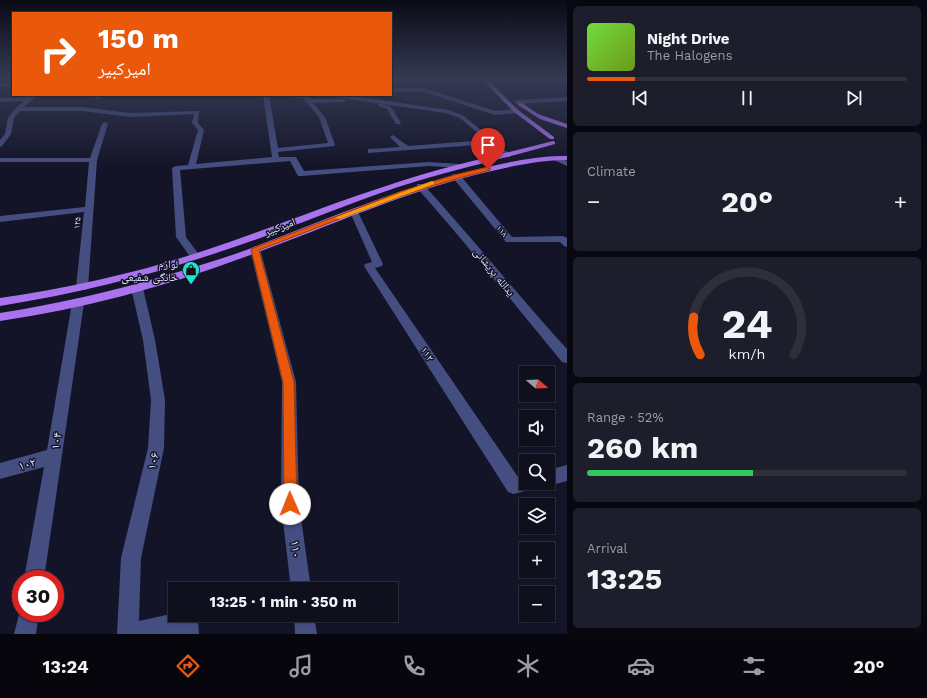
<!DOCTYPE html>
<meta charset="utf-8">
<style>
body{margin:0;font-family:"Work Sans","Noto Naskh Arabic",sans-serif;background:#1d1d2b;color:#f1f3f6;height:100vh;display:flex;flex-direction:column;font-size:15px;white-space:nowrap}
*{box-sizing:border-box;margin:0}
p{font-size:13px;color:#9b9ca4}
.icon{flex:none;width:22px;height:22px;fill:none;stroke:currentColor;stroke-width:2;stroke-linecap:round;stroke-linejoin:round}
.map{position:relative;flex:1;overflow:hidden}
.drawer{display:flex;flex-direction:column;gap:6px;padding:6px;background:#080810;width:360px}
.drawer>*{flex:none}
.guide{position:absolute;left:12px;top:12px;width:380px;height:84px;border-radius:0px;box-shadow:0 1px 3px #0004,0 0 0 1px #2f2f3c;background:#ea580c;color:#fff;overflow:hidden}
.needle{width:26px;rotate:109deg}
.fabs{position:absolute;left:519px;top:366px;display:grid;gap:8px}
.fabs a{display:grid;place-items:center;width:36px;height:36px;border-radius:0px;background:#0f0f1e;box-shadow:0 1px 3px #0004,0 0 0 1px #2f2f3c;font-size:20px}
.speed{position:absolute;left:12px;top:570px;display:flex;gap:8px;font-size:20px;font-weight:700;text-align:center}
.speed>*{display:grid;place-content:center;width:52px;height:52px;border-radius:50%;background:#0f0f1e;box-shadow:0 1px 3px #0004,0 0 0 1px #2f2f3c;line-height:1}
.speed .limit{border:6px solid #d22;background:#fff;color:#111}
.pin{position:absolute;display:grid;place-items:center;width:34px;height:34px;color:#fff;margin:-41px -17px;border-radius:50% 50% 50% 0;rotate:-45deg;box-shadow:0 0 4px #0007}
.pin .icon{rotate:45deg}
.me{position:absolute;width:44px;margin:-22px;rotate:359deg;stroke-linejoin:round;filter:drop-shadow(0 0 3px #0008)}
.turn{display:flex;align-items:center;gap:14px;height:84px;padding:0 20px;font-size:18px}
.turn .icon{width:52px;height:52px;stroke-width:2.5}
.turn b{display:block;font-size:28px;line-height:34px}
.big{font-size:30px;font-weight:700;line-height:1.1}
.drawer .widget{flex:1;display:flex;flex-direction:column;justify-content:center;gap:6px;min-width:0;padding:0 14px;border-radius:6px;background:#1d1d2b}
.drawer .dial{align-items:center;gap:0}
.dial svg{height:104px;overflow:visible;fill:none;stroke:#2f2f3c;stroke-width:7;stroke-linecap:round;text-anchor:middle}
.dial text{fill:#f1f3f6;stroke:none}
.song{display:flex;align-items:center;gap:12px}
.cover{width:48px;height:48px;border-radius:6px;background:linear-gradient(135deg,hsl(100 70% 55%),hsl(80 70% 35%))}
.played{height:4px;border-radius:2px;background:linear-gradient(90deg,#ea580c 15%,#2f2f3c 15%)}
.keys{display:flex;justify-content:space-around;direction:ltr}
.heat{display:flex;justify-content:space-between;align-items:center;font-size:22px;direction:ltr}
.charge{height:6px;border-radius:3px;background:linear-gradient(90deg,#34c759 52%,#2f2f3c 0)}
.trip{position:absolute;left:168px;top:582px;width:230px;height:40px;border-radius:0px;background:#0f0f1e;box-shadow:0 1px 3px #0004,0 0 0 1px #2f2f3c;font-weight:700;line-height:40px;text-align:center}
.tabs{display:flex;height:64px;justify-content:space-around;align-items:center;background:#06060c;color:#9b9ca4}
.tabs .icon{width:28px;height:28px}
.tabs .on{color:#ea580c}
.tabs b{font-size:18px;color:#f1f3f6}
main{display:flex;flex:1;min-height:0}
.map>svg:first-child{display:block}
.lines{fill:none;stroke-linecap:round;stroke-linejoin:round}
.minor{fill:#454e81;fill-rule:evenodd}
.major{fill:#a873ed;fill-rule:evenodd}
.route{fill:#ea580c;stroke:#983908}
.slow{fill:#f59e0b}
.labels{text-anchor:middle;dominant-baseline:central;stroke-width:3;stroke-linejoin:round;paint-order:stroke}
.far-street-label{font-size:9px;fill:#dfe1fb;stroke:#141428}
.street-label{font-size:11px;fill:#dfe1fb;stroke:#141428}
.poi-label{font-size:11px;fill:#dfe1fb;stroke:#141428;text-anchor:end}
.near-street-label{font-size:13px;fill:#dfe1fb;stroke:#141428}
</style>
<main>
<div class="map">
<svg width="567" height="634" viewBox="0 0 567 634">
<rect width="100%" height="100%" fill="#141428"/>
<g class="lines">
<path class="minor" d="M494,79H560L496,82Z
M13,82V86L0,87V83Z
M391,88H424L495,111L516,109L519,111L516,113L495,115L424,92H391Z
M32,95H38L24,107H82L130,113L199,111L198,123L204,130L196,164L272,157L263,95H269L278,148L328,143L319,117L303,98L286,97L283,95H307L311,99H343L346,101L345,102L313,103L325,117L335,145L334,146L278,152L279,157H296L304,171L429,162L460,164L464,166L460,168L429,166L301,176H298L290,161L180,170L186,237L200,256L195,259L191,258L176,237L172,168L176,166L188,165L198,130L192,123L194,114L130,117L82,111H20L14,118L11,134L2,146L0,147V140L5,134L8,118L16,108L24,101L0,102V98L29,97Z
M96,95H102L97,99L94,97Z
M331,95H346L449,110L464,116L511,155L510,157H504L490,144L368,153V149H371L400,147L390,137L393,135L408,146L486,140L460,118L446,113L334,97Z
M567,97V101L517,104L514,102L517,100Z
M380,103L391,107L401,123L400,124H396L387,109L378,106V104Z
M105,122L108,124L97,160L88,287L86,290H78L76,287L84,212L0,222V216L85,207L89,162H0V158H90L102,124Z
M554,156H560L567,161V166L554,160Z
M453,174H459L512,237L563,236L567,238V247L564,246L560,242H506L453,178Z
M417,184H423C472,238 518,295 567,349V363L562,362C514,304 467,244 417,188Z
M354,209L358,212L383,264L382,266L375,268L518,477L526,475V483H535L533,489L514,494L508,492L364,266L365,264L372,262L350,212Z
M255,246L260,249L296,382L299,504L311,589H291L281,504L282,382L250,249Z
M137,284L141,285L143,288L155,340L165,400L164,448L141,558L139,621L175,613V615H196L198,621L199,634H117L121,558L148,448L151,400L143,340L131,288L133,285Z
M78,299L82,300L84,303L44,579H24L44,467L0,479V463L47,450L72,303L74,300Z
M567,465V481L548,486L542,484L548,483V470Z
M21,607V613H39L36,634H14Z
M294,615H314L317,634H295Z"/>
<path class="major" d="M482,79H487L518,110L554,137V139H550L514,112Z
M518,103H522L538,114L567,124V128L540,119L518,105Z
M553,141L555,142V144C503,159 450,170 398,187C344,205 291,228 237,246C160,273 81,293 0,306V298C69,288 137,273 203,251C267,230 329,204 392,184C445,166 499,155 553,141Z
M567,156V160C540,160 513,166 487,172C402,192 324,229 242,258C164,287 82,309 0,321V313C57,304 113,291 168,275C191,268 215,261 238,253C319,223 398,187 483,168C511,162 539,155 567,156Z"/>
</g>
<linearGradient id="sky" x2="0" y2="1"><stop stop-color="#0b0b16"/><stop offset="0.47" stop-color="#343a53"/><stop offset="1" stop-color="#343a53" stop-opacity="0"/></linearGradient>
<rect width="567" height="168" fill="url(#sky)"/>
<path class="route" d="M488,167L490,168V170C410,189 336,221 259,250L294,382L297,504L295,509L290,511L286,509L284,504L283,382L251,249L402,191L454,175Z"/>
<path class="slow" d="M432,181L434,182V184L340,219L334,218Z"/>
<defs>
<symbol id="shop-pin" viewBox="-11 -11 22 30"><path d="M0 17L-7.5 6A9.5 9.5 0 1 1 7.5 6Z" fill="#22e3d2" stroke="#141428"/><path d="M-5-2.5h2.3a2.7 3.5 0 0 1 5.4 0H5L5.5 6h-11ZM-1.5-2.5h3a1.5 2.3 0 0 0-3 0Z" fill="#111"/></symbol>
</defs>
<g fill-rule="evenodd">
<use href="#shop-pin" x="181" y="260" width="20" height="27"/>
</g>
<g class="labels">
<g class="far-street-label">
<text transform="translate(77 223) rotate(-85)">۱۲۵</text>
<text transform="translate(502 231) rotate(50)">۱۱۸</text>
</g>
<g class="street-label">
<text transform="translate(280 227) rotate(-21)">امیرکبیر</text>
<text transform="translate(494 272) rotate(51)">یدالله پریشانی</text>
<text transform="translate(427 354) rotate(57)">۱۱۲</text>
</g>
<g class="poi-label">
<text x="178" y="264">لوازم<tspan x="178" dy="13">خانگی شفیعی</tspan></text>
</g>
<g class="near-street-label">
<text transform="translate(56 441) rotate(-81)">۱۰۴</text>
<text transform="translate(153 461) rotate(-78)">۱۰۶</text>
<text transform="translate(27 464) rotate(-15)">۱۰۲</text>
<text transform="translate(296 549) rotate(83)">۱۱۰</text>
</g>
</g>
</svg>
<div class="fabs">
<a><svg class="needle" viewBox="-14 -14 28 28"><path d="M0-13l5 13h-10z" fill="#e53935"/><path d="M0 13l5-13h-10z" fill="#9b9ca4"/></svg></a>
<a><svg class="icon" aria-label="sound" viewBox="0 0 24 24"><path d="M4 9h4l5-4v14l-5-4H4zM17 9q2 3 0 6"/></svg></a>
<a><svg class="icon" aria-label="search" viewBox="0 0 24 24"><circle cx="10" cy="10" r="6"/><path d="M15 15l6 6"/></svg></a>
<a><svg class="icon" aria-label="layers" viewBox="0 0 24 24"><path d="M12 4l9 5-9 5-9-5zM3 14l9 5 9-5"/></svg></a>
<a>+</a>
<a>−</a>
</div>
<div class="speed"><div class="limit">30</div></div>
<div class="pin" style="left:488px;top:169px;background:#d93025"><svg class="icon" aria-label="arrive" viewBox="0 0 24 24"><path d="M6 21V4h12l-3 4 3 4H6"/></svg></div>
<svg class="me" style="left:290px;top:504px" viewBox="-20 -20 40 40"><circle r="19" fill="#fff"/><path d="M0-13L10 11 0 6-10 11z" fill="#ea580c"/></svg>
<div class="trip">13:25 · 1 min · 350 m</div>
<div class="guide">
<div class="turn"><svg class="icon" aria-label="right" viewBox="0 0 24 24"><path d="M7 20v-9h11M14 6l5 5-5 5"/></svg><div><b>150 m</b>امیرکبیر</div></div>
</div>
</div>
<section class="drawer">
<div class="widget">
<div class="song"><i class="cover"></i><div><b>Night Drive</b><p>The Halogens</p></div></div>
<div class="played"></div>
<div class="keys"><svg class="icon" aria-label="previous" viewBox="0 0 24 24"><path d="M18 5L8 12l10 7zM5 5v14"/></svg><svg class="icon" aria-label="pause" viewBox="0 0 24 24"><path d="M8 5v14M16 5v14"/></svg><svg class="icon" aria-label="next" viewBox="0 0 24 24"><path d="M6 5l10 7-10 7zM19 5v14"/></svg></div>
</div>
<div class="widget"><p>Climate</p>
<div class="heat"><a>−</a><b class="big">20°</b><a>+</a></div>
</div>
<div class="widget dial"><svg viewBox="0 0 100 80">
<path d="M14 69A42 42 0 1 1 86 69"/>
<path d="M14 69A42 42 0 0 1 9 40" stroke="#ea580c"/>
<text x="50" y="56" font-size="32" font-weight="700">24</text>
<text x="50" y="72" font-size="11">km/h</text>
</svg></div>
<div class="widget"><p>Range · 52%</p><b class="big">260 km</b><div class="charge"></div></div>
<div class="widget"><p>Arrival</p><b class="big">13:25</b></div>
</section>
</main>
<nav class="tabs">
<b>13:24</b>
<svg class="icon on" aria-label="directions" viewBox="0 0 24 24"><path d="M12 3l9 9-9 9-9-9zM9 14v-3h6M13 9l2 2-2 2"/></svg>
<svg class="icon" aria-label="music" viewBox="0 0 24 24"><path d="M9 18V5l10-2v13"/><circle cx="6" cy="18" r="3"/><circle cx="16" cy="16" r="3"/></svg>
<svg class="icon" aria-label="phone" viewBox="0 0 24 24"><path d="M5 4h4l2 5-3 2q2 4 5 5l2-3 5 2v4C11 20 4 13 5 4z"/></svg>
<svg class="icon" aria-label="climate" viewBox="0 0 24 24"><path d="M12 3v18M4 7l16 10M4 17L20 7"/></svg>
<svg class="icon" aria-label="car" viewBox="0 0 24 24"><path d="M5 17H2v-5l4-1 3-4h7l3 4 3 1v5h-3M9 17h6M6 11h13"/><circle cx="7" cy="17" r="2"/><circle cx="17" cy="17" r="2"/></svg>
<svg class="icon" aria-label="filters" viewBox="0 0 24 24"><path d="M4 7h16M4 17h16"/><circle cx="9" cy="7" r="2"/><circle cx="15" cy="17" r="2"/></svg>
<b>20°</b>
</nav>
